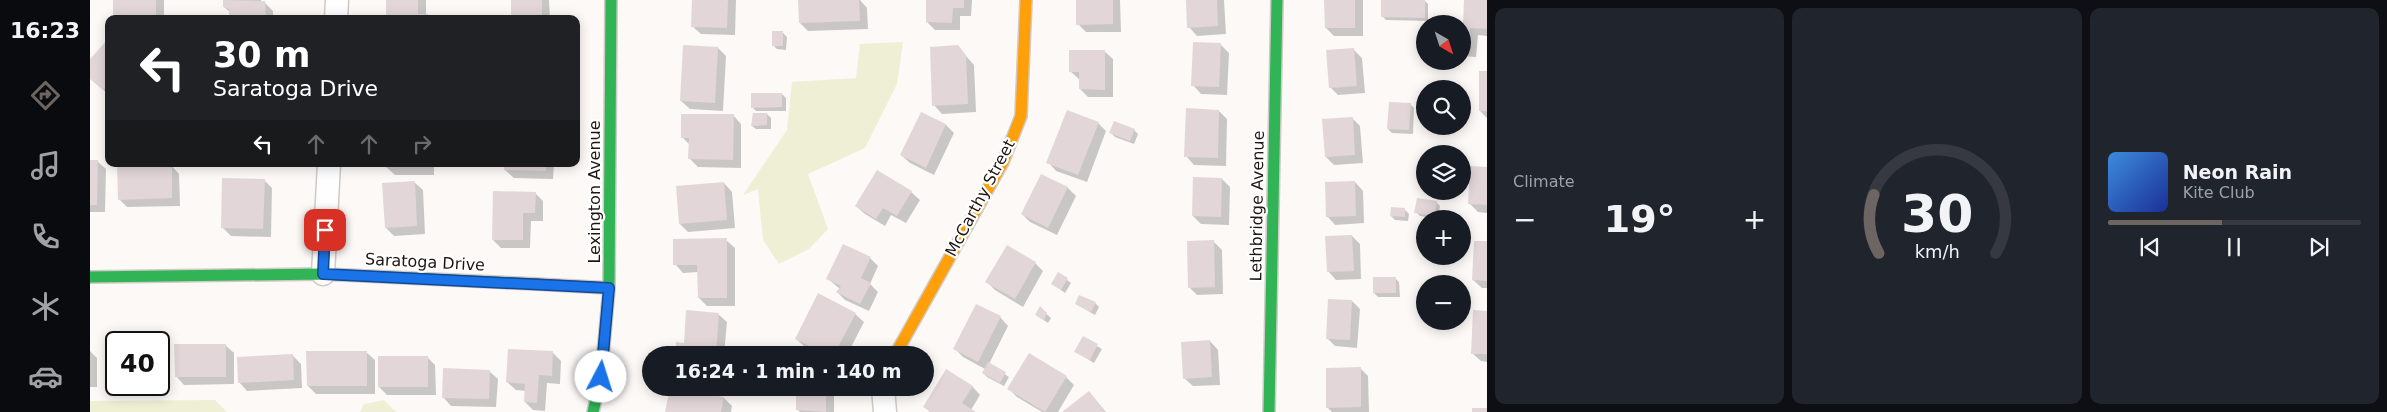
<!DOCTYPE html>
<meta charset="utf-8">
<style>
body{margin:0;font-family:"DejaVu Sans",sans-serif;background:#20242c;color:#f1f3f6;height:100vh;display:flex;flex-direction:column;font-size:19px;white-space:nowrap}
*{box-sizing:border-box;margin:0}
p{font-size:16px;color:#9ea1a6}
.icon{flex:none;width:28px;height:28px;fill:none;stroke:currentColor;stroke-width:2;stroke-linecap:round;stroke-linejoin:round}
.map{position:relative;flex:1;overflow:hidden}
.sheet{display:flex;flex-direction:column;gap:8px;padding:8px;background:#0d0f14;width:900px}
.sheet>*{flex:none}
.hud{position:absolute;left:15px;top:15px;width:475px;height:152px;border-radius:10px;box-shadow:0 2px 12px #0003;background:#202124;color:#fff;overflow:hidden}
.needle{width:32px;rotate:141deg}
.controls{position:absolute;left:1326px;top:15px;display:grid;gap:10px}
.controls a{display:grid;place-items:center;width:55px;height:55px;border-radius:50%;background:#171b24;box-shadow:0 2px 12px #0003;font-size:25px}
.speed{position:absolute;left:15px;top:331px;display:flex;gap:10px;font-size:25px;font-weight:700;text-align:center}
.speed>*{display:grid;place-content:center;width:65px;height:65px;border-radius:50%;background:#171b24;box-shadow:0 2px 12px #0003;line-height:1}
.speed .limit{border:2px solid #111;border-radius:8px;background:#fff;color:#111}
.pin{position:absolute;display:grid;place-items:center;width:42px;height:42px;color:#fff;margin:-21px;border-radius:10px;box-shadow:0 2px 8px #0006}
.me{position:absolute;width:55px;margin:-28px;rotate:5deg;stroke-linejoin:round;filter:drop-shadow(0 0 4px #0008)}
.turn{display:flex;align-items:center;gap:18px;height:105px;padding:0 25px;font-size:22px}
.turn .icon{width:65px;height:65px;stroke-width:2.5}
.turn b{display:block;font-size:35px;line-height:42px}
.lanes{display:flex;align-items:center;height:48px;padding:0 25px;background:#0003;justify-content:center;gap:25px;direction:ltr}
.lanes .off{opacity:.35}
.big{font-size:38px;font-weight:600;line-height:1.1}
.sheet .tile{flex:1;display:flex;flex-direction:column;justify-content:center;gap:8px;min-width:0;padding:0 18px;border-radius:10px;background:#20242c}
.sheet .dial{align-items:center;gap:0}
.dial svg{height:130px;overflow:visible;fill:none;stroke:#363941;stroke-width:7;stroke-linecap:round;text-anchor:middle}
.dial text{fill:#f1f3f6;stroke:none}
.song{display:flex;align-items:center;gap:15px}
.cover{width:60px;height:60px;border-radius:8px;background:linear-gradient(135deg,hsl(210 70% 55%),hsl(230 70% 35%))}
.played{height:5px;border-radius:2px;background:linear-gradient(90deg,#6c6562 45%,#363941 45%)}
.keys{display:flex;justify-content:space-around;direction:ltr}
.heat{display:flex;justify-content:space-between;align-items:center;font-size:28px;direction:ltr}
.sheet .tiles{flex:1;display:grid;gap:8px;grid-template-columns:repeat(3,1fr)}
.trip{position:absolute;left:552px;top:346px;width:292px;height:50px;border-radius:25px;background:#171b24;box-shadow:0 2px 12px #0003;font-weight:600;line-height:50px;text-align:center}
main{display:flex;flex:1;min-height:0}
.tab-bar{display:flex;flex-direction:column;width:90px;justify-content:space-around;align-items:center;background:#090b0e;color:#9ea1a6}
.tab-bar .icon{width:35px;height:35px}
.tab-bar .current{color:#6c6562}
.tab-bar b{font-size:22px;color:#f1f3f6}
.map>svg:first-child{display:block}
.green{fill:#efefd5}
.shadow{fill:#0003}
.building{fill:#e2d6d8}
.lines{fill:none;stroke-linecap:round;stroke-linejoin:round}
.street-casing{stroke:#d0cac6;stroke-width:25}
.fast-casing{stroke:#d0cac6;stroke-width:14}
.slow-casing{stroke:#d0cac6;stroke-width:14}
.jam-casing{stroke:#d0cac6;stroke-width:14}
.street{stroke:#fffefe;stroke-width:22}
.fast{stroke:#30b455;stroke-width:11}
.slow{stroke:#ff9f0a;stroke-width:11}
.jam{stroke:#e5322d;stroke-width:11}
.route-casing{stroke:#114b97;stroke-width:12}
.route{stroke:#1a73e8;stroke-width:9}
.labels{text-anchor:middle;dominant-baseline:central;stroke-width:4.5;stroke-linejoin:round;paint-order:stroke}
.street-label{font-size:16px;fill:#1f1611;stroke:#fff}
</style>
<main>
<nav class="tab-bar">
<b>16:23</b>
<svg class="icon current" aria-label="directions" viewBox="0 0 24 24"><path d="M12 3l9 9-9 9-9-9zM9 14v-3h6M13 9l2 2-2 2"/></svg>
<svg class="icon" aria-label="music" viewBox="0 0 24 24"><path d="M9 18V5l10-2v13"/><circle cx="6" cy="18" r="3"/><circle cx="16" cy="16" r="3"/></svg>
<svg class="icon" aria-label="phone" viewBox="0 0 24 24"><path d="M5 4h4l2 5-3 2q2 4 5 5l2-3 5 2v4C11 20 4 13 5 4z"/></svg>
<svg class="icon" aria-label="climate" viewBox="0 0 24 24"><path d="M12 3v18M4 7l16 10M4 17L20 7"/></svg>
<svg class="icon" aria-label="car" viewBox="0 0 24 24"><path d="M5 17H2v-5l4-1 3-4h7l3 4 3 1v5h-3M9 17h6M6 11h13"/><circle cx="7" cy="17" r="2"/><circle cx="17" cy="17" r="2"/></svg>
</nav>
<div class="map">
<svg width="1397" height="412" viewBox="0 0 1397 412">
<rect width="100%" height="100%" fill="#fcf9f7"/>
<path class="green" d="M813,42L807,84L775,148L718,174L738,229L719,249L689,264L673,240L668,189L653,195L697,130L702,82L766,78L770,44Z
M125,400L137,412H0V401Z
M294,400L306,412H270L274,404Z"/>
<path class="shadow" d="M24,0H74V19H24Z
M134,0H171V3H175L183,11V19H140V12L134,7Z
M297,0H336V16L341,19H297Z
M422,0H459L460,19H423Z
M603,0H646L645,35L611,34L602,26Z
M709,0H770L777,8L778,29L718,31L710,23Z
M837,0H882L881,16H870V30H845L837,22Z
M987,0H1030L1031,32H996L988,24Z
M1097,0H1134L1136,34L1107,36L1099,27Z
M1236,0H1273V36H1244L1236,28Z
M1292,0H1334L1338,4V21L1296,20L1292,16Z
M1375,0H1397V36L1388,35L1386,57L1372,56Z
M693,33L697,37L696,50L687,49L683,45Z
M19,40V95L0,78V60Z
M1131,45L1139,53L1137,95L1111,94L1103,85Z
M868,47L884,65L886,112L852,114L844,105Z
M628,48L636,56L633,111L600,109L591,101Z
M1263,49L1272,58L1275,93L1248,95L1240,87Z
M1014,51L1023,59V97H998L990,89V80L980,71Z
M1397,72V118L1390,111Z
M692,94L696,98V111H666L662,107Z
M1320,104L1324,108L1323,134L1302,133L1298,129Z
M1129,111L1137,119L1136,166L1104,165L1096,156Z
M677,114L681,118V129H666L662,126Z
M831,114L856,125L864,133L844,175L820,163L811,155Z
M643,115L651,124V168L608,167L600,159V145L592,137Z
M1262,118L1270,126L1273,163L1244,165L1236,157Z
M1008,123L1016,131L997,182L966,171L958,162Z
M1044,130L1048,134L1044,144L1025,137L1021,133Z
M0,161H7L16,169L15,212H0Z
M296,164H344V175H305L296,167Z
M416,164H464L463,179L424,178L415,170Z
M81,165L89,174L90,206L37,207L29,199Z
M1397,168V213L1388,212L1380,204Z
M951,175L978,188L986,196L967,235L940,222L932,214Z
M1132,179L1140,187L1139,225L1111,224L1103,216Z
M174,180L182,188L181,237L141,236L132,227Z
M324,182L333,190L335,234L304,236L296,228Z
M1265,182L1273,191L1274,223L1245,225L1237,216Z
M634,183L642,192L645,228L598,232L590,224Z
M821,192L830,200L816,223L801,215L795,226L775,214L766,206Z
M445,193L453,201V221H441L440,248H411L403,240Z
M1346,202L1350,206L1348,219L1330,216L1326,212Z
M1315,210L1319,214L1318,221L1305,220L1301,216Z
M1262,236L1270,244L1271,279L1246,280L1238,271Z
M636,240L645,248V306H617L609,298L608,272L593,273L585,264Z
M1123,241L1132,250L1133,294L1107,295L1099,287Z
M1397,242V288H1392L1383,280Z
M780,258L788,266L780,284L788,292L779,311L755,300L747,292L750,289L738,279Z
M945,263L953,271L933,307L905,290L897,282Z
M969,274L981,283L975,293L963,284Z
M1305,278L1309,282L1310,297H1288L1284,293Z
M1262,301L1270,309L1267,348L1245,346L1237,338Z
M1005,303L1009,307L1005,315L986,304Z
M950,308L961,318L958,323L946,315Z
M1397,312V362L1391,361L1382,353Z
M628,314L637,322L634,355H587L595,344Z
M765,314L774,322L757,355H731L715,347L706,339Z
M910,317L918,326L899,364L919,377L914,386L897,377L893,373L895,369L873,357L865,349Z
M993,338L1012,349L1004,363L986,352Z
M1120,341L1128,350L1130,385L1103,386L1094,378Z
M23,342L26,343V377L23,373Z
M135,345L144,353V384L94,385L86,376Z
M0,351L7,358V387H0Z
M276,352L285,360V394H226L218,386Z
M463,353L471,361L470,384L457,383L455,411L443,410L435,402L436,391L426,390L417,382Z
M203,356L211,364L212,388L157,391L149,382Z
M337,357L345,365L346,395H297L289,387Z
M1270,368L1278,376L1279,412H1242L1237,407Z
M399,371L408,379L406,407L361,406L353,397Z
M976,377L984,385L968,412H952L927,397L919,389Z
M882,386L890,395L881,410L884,412H840L834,406Z
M707,388H744V412H710L707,409Z
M999,392L1016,412H974Z
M634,398L642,406L641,412H577Z"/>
<path class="building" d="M23,0H66V19H23Z
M133,0L175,1L176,19H139V9L133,7Z
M296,0H328V14H338V19H296Z
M421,0H452V19H421Z
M602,0H638L637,28L601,27Z
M708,0H769L770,21L709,23Z
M836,0H874V8H863L862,23L836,22Z
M986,0H1023V24L986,25Z
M1096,0H1127L1128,26L1097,28Z
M1234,0H1265V28H1235Z
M1291,0H1335V18L1291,17Z
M1374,0H1397V29L1380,28L1378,49H1372Z
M682,31H693V46H682Z
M19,38V84L13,90L0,79V59Z
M1103,42L1131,43L1129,87L1101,86Z
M593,45L628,47L625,103L590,101Z
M868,45L876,55L878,104L842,106L840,47Z
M1264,48L1267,86L1239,88L1236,50Z
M979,50H1015V90L989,89V72H979Z
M1389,71H1397V111H1389Z
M661,93H692V107L661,108Z
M1299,102L1321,103L1319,130L1297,129Z
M1096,108L1129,110L1128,158L1094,157Z
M977,110L1009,122L988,175L956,163Z
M831,112L856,124L836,168L810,155Z
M663,113H677V125L661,126Z
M591,114H644L643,160L598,159L599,138H591Z
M1263,117L1265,155L1235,157L1232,119Z
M1024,121L1045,129L1040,141L1019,133Z
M0,160H8L7,205H0Z
M82,164V198L28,200L27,165Z
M295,164H336V167H295Z
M414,164H456V171L414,170Z
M1380,166L1397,167V205L1378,204Z
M787,170L822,191L807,216L793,208L786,219L765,206Z
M951,174L978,187L958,228L931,214Z
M1103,177L1132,178L1131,217L1102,216Z
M132,178L175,179L173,229L131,228Z
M325,181L327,226L295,228L292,183Z
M1265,181L1266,216L1236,217L1235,182Z
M634,182L637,220L589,224L586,186Z
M403,191L446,192L445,213H433V240H402Z
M1327,198L1347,201L1344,216L1324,213Z
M1301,207L1315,208V217L1300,216Z
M1329,226H1335V250H1329Z
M1262,235L1264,271L1237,272L1235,236Z
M637,238V298H608L607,265H583V239Z
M1124,240L1125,287L1098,288L1097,241Z
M1384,241H1397V281L1382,280Z
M753,244L781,257L771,278L781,283L770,304L746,292L751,286L736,279Z
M917,245L946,262L925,299L895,282Z
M968,272L978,278L971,290L961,284Z
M1283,277H1306V293H1283Z
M728,293L766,313L744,355H737L705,339Z
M989,295L1006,302L1001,312L985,304Z
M1238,299L1262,300L1260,340L1236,339Z
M886,304L911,316L888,362L863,349Z
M950,306L957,313L954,320L945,315Z
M596,310L629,313L626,355H586V342L594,343Z
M1383,310L1397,311V354H1381Z
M993,336L1008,344L1000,360L984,352Z
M1120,340L1122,377L1093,379L1091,342Z
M22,341H26V373H21Z
M84,344H136V377H85Z
M418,349L463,351L462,376L449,375L447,403L434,402L435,384L416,382Z
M216,351H277V386H217Z
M939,353L977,376L955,412L917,389Z
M203,354L204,380L148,383L147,357Z
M288,356H338V387H288Z
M898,362L916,372L910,383L892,373Z
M1271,367V407L1236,408V368Z
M353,368L400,370L399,399L352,398Z
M856,369L883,386L872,403L886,412H841L833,407Z
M580,388L634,397L631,412H575Z
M706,388H736V412L706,410Z
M999,391L1015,412H972Z
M1382,408H1397V412H1382Z"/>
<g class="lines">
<defs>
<path id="street" d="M246,19L247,0
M233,274L239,164
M793,388L795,412"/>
<path id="fast" d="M0,277L233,274L446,284
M503,412L511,377L519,288L521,0
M1179,412L1187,0"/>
<path id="slow" d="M805,355L913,162L931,116L936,0"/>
<path id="jam" d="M446,284L519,288"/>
</defs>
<use href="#street" class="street-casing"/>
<use href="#fast" class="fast-casing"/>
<use href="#slow" class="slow-casing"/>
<use href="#jam" class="jam-casing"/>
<use href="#street" class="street"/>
<use href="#fast" class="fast"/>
<use href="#slow" class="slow"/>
<use href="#jam" class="jam"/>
</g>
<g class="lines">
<defs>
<path id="route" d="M235,230L233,274L519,288L511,377"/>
</defs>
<use href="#route" class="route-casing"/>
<use href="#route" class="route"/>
</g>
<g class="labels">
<g class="street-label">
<text transform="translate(504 192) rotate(-90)">Lexington Avenue</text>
<text transform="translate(890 198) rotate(-62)">McCarthy Street</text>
<text transform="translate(1167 206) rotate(-89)">Lethbridge Avenue</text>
<text transform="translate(335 262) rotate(3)">Saratoga Drive</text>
</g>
</g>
</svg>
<div class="controls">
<a><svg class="needle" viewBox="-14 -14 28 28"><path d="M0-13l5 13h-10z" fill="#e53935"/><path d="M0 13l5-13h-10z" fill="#9ea1a6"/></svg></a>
<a><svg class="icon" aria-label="search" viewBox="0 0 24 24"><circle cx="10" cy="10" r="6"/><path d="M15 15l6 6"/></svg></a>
<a><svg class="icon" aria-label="layers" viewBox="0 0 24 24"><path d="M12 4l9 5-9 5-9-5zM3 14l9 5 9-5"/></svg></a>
<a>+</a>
<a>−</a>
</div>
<div class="speed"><div class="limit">40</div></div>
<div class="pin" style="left:235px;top:230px;background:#d93025"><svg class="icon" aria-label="arrive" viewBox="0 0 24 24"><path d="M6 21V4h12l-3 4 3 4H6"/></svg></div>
<svg class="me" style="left:511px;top:377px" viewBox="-20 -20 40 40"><circle r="19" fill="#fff"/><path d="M0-13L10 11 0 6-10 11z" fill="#1a73e8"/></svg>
<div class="trip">16:24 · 1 min · 140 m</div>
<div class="hud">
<div class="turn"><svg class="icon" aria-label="left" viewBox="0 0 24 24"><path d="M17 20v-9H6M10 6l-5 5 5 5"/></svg><div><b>30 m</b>Saratoga Drive</div></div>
<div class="lanes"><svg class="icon" aria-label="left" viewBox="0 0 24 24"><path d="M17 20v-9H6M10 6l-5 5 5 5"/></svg><svg class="icon off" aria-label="ahead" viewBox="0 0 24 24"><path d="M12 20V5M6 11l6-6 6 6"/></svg><svg class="icon off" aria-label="ahead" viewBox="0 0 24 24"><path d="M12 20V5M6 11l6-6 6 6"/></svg><svg class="icon off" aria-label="right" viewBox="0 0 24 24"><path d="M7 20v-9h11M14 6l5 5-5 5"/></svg></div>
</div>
</div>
<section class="sheet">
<div class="tiles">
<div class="tile"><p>Climate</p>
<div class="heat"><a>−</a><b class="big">19°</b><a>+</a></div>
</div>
<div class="tile dial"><svg viewBox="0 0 100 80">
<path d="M14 69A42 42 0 1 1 86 69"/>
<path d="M14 69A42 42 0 0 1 11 33" stroke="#6c6562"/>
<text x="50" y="56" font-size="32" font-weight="700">30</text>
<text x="50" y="72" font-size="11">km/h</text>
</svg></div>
<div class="tile">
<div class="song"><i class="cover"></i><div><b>Neon Rain</b><p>Kite Club</p></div></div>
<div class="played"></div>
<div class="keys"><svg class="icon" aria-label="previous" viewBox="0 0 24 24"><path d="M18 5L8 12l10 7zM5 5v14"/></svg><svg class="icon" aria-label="pause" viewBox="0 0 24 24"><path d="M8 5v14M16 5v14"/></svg><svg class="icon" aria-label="next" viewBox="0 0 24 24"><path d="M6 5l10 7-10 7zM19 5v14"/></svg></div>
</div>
</div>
</section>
</main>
